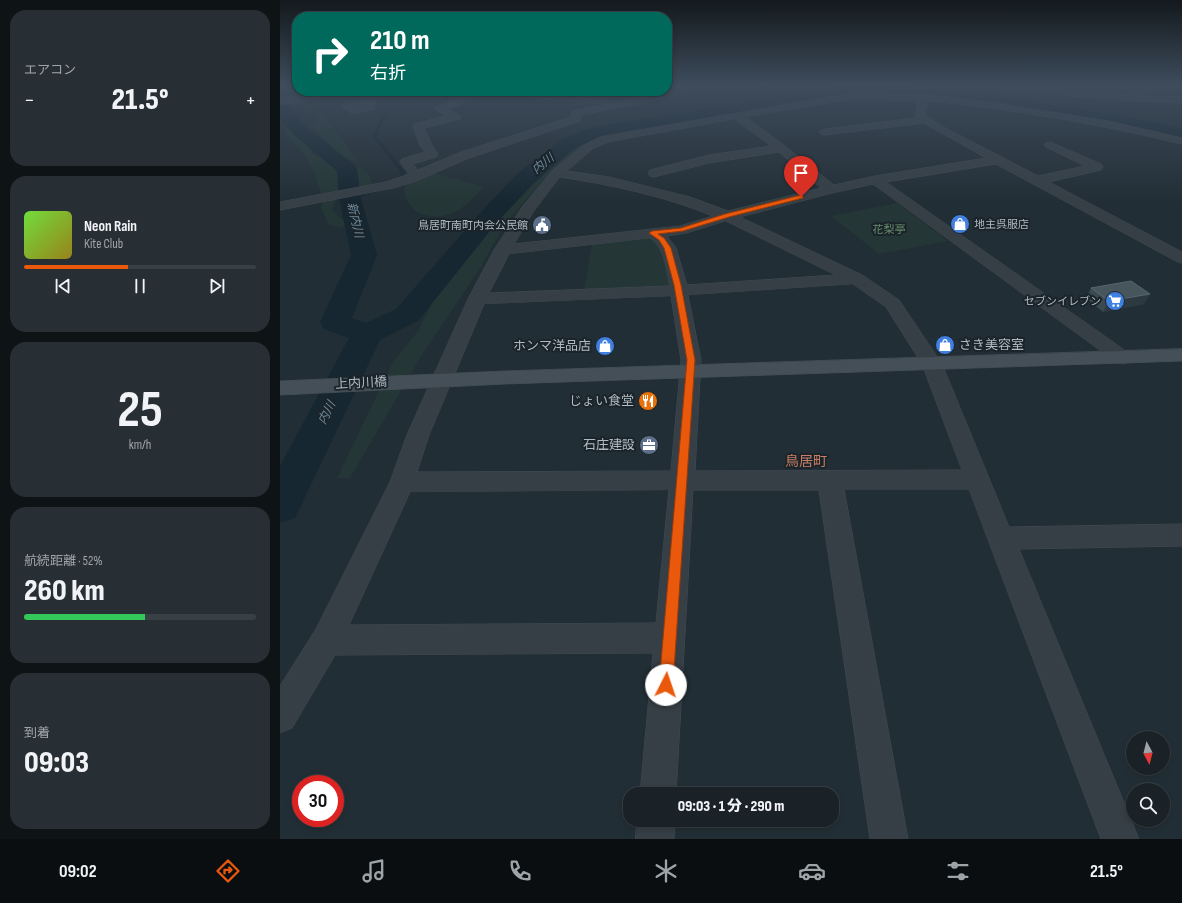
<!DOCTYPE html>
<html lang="ja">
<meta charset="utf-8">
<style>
body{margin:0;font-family:"Sofia Sans Condensed","Noto Sans JP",sans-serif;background:#272f34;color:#f1f3f6;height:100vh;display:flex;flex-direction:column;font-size:15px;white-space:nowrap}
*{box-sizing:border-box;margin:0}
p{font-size:13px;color:#9fa4a8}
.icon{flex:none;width:22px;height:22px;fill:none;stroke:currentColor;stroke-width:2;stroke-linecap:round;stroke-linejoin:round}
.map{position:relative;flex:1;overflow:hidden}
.details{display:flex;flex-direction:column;gap:10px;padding:10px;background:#0e1316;width:280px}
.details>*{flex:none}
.banner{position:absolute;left:12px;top:12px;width:380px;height:84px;border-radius:16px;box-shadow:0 2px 6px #0003,0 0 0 1px #383f45;background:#00695c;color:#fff;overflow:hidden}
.needle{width:26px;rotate:173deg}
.controls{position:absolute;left:846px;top:731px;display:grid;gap:8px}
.controls a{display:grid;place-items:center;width:44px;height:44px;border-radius:50%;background:#1a2228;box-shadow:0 2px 6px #0003,0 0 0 1px #383f45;font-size:20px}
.speed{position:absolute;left:12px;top:775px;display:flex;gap:8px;font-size:20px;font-weight:700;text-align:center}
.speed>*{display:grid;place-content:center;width:52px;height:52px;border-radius:50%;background:#1a2228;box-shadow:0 2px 6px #0003,0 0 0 1px #383f45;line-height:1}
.speed .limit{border:6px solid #d22;background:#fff;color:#111}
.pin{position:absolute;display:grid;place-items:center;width:34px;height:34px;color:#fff;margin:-41px -17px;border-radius:50% 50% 50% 0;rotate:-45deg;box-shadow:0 0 4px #0007}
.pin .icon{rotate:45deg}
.me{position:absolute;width:44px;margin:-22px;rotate:4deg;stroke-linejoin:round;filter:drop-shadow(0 0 3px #0008)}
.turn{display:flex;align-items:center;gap:14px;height:84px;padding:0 12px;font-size:18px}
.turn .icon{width:52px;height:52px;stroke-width:2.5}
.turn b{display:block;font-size:28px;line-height:34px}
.big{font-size:30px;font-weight:800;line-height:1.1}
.details .widget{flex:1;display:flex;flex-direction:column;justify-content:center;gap:6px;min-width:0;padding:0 14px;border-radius:16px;background:#272f34}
.details .dial{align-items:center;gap:0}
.dial b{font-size:52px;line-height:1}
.song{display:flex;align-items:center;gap:12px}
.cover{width:48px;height:48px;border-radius:6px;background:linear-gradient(135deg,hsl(100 70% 55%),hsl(50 70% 35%))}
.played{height:4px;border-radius:2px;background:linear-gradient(90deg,#ea580c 45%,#383f45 45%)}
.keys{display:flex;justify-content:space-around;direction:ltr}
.heat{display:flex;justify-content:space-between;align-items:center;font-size:22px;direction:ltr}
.charge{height:6px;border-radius:3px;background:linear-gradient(90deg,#34c759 52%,#383f45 0)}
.trip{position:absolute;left:343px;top:787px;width:216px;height:40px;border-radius:16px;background:#1a2228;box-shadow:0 2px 6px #0003,0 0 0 1px #383f45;font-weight:800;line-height:40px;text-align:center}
.tabs{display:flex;height:64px;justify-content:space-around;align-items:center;background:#0a0e10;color:#9fa4a8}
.tabs .icon{width:28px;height:28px}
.tabs .on{color:#ea580c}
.tabs b{font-size:18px;color:#f1f3f6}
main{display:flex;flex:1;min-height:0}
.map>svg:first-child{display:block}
.green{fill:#243635}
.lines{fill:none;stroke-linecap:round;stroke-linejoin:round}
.stream{fill:#172731;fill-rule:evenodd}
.river{fill:#172731;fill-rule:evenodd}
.street-casing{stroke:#424b52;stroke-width:1}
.secondary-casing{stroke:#424b52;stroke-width:1}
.street{fill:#363f46;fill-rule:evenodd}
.secondary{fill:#444f58;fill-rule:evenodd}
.wall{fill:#3b4951}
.shaded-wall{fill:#2c3940}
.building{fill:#47555d;stroke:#58656d}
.route{fill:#ea580c;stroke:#983908}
.labels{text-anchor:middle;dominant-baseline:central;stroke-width:4;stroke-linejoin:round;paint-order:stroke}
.far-poi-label{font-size:11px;fill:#b0bac2;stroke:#1b242a;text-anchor:end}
.far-park-label{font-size:11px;fill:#6a906c;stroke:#1b242a}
.far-water-label{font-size:12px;font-style:italic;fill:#6c8b9e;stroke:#1b242a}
.poi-label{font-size:13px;fill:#b0bac2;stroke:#1b242a;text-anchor:end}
.street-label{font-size:13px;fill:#b0bac2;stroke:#1b242a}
.neighbourhood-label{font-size:14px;fill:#c77f67;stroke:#1b242a}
</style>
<main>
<section class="details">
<div class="widget"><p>エアコン</p>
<div class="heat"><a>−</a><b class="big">21.5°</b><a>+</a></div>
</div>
<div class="widget">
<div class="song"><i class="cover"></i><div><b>Neon Rain</b><p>Kite Club</p></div></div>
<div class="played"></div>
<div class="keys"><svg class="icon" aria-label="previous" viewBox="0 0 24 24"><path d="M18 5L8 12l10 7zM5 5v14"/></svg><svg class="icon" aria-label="pause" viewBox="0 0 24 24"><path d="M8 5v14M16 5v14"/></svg><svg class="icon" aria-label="next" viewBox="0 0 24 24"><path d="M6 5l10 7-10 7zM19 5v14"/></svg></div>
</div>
<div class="widget dial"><b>25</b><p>km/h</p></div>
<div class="widget"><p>航続距離 · 52%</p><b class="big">260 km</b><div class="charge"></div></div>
<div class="widget"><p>到着</p><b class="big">09:03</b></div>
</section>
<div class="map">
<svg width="902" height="839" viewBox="0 0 902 839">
<rect width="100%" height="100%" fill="#222e35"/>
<path class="green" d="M0,86H17V91H22L35,112L14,103L15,100L6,87Z
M570,92L633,94L572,95L332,134L309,143L263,181L224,225L201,267L143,353L70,478H57L113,362L138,331L151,306L147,304L155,290L171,280L178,265L189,254L226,208L267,166L291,147L305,141L346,129L444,114Z
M39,110L79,162L65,159L46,141L32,125L39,118L35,116Z
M7,125C17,138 25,134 32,154L53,163L63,173L57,198L52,210L66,223L61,228L49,225L41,208L43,201L34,172L25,156L6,133Z
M78,166L89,174L93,187L79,189L72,172Z
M153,173L204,187C196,195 188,204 179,210C161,221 131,219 125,195C125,191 125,186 125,182Z
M617,203L668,241L599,254L551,216Z
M371,236L379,242L394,289L304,291L312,243Z"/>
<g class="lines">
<path class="stream" d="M118,91H121L131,95C126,100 120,101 115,106C106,113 99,126 97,137L125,172L123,179L118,182L116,181L119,179L121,172L93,137C96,125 105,111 114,104C118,100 124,99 128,95Z
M103,188H104V190L70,199L68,198Z"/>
<path class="river" d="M574,86C627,86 679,92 731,99C789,107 846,115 902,129V141L862,130L773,115L663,100L590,94L554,97L317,139L295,148L253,184L218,221L138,321L100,340L15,518L0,523V466L69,338L44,329L40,322L71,255L59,198L57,171L12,133L0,118V102L6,103L24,125L74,165L77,169L81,198L97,255L72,318L86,323L116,309L202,211L237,174L281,140L312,128L554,87Z"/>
<defs>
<path id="street" d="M398,86H409L397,95L387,98L301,115L300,121L189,158L136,181L113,188L0,210V202L106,182L129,174L120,162L122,159L145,152L140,146L133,126L134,124L166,116L155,109L156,107L194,91H240L325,98L330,101L325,104L204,94L168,109L181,117L180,119L144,128L152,145L158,154L156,157L133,164L138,170L181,152L291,117L292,111L382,93L391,91Z
M705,86H738L851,95L902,97V103L851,101L710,89Z
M44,91H65L60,94L0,105V99Z
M572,93L644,94L708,102L828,121L902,138V144C819,124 733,109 648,101L645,115L660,125L758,176L805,166L766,147L764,145L766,143L770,142L821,164L823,167L821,170L769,182L902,252V263L896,261L716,164L606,182L850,354L853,358L850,362L843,364L836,362L593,184L552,193L460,217L582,275L619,300L662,364L729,527L902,524V546L739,549L859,839H821L689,489H564L628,839H590L539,490H413L396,794H360L373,653L55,655L12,728L0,733V686L36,629L110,482L127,435L152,379L188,299L214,250L242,207L273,170L304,145L320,137ZM572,99L638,101L635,116L636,118L545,129L539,132L541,134L545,135L644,123L706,158L595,176L554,185L505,146L466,117ZM455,119L491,146L429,155L370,170L368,173L370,176L374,177L429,163L499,152L541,188L448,211L410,197L329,177L287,171L312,149L328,142ZM280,177C333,185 384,196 433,216L400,226L234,244L253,212ZM446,221L556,275L407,285L396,248L387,236L406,233ZM370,238C385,247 386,270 390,286L209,293L229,254ZM573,284L606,307L642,364L682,470L415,471L421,360L408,295ZM391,296L401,360L391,471L137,472L149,435L204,304ZM389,490L376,623L69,625L130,492Z
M91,99L96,102L94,109L73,114L62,107L63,105Z
M357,820H395L394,839H356Z"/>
<path id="secondary" d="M902,349V361L225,384L0,395V381L225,371Z"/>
</defs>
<use href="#street" class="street-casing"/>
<use href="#secondary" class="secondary-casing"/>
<use href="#street" class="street"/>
<use href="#secondary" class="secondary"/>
</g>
<path class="wall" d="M811,288L864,304L823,312L806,298Z"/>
<path class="shaded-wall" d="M870,294L864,304L823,312L829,301Z"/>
<path class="building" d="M851,281L870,294L829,301L811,288Z"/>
<linearGradient id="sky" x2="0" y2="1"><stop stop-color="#13191d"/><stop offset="0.42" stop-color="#3e4c5c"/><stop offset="1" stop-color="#3e4c5c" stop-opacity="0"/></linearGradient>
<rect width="902" height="203" fill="url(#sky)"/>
<path class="route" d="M521,195L523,196V198L449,217L403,231L378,234L384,238L391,248L401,285L415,360L393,685L391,690L386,692L381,690L379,685L407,360L394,285L384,248L379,240L369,233L372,231L401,228L445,214Z"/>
<defs>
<symbol id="shop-disc" viewBox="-11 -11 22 22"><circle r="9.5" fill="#3f7fe0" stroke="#1b242a"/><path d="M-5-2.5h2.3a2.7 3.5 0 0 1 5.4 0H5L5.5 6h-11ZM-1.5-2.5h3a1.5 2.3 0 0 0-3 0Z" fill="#fff"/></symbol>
<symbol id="civic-disc" viewBox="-11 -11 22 22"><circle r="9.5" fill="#5c6f8a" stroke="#1b242a"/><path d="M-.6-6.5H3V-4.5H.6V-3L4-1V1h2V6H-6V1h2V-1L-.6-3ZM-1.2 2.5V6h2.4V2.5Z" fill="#fff"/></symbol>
<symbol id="supermarket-disc" viewBox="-11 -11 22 22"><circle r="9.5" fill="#3f7fe0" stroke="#1b242a"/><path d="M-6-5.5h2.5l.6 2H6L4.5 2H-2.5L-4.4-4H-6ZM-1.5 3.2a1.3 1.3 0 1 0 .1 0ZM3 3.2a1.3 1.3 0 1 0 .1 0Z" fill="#fff"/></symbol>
<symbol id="restaurant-disc" viewBox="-11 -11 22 22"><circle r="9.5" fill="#e8710a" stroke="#1b242a"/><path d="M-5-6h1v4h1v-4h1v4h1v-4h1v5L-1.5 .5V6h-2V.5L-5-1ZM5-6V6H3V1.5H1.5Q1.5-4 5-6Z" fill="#fff"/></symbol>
<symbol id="office-disc" viewBox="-11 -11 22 22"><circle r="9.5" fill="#5c6f8a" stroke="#1b242a"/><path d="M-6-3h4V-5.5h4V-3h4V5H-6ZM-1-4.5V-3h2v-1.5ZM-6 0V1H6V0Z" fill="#fff"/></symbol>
</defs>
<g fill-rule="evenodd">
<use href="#shop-disc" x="669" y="213" width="22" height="22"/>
<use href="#civic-disc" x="251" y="214" width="22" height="22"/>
<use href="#supermarket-disc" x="824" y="290" width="22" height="22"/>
<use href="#shop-disc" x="654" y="334" width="22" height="22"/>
<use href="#shop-disc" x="314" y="335" width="22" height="22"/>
<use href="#restaurant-disc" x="357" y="390" width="22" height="22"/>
<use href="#office-disc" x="358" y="434" width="22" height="22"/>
</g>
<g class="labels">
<g class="far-poi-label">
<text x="694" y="224" text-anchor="start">地主呉服店</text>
<text x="248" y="225">鳥居町南町内会公民館</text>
<text x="821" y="301">セブンイレブン</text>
</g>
<g class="far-park-label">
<text x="609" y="229">花梨亭</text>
</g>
<g class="far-water-label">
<text transform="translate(263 164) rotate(-39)">内川</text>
<text transform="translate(75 220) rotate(77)">新内川</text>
<text transform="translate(47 413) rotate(-63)">内川</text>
</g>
<g class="poi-label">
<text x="679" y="345" text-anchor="start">さき美容室</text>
<text x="311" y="346">ホンマ洋品店</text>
<text x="354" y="401">じょい食堂</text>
<text x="355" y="445">石庄建設</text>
</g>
<g class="street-label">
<text transform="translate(81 383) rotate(-3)">上内川橋</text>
</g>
<g class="neighbourhood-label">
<text x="526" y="461">鳥居町</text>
</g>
</g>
</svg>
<div class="controls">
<a><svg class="needle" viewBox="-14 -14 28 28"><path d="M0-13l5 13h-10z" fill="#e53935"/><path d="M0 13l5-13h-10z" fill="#9fa4a8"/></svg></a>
<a><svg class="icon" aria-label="search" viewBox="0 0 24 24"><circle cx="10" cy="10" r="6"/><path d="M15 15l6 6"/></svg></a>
</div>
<div class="speed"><div class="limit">30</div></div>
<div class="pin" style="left:521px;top:197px;background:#d93025"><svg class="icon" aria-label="arrive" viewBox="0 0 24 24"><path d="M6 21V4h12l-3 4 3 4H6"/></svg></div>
<svg class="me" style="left:386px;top:685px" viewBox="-20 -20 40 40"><circle r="19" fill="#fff"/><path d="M0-13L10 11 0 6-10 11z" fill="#ea580c"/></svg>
<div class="trip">09:03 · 1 分 · 290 m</div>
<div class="banner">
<div class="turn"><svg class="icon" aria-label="right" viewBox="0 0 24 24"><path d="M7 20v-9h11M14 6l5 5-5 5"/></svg><div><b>210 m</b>右折</div></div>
</div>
</div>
</main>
<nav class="tabs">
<b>09:02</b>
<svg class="icon on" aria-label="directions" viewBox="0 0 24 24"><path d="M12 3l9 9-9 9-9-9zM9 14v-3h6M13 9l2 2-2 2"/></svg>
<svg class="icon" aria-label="music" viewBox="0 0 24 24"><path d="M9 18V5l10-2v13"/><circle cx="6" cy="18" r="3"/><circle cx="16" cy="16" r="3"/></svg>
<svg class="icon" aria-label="phone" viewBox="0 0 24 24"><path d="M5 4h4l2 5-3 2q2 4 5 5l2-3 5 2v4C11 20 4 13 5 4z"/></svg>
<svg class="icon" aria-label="climate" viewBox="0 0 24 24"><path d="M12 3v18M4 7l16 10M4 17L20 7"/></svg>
<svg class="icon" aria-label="car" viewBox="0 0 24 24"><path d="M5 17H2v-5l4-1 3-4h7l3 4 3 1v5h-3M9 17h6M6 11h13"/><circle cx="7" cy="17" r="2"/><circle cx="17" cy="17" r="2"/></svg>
<svg class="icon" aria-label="filters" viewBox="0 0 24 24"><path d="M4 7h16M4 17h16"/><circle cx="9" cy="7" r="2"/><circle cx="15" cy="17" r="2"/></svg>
<b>21.5°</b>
</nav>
